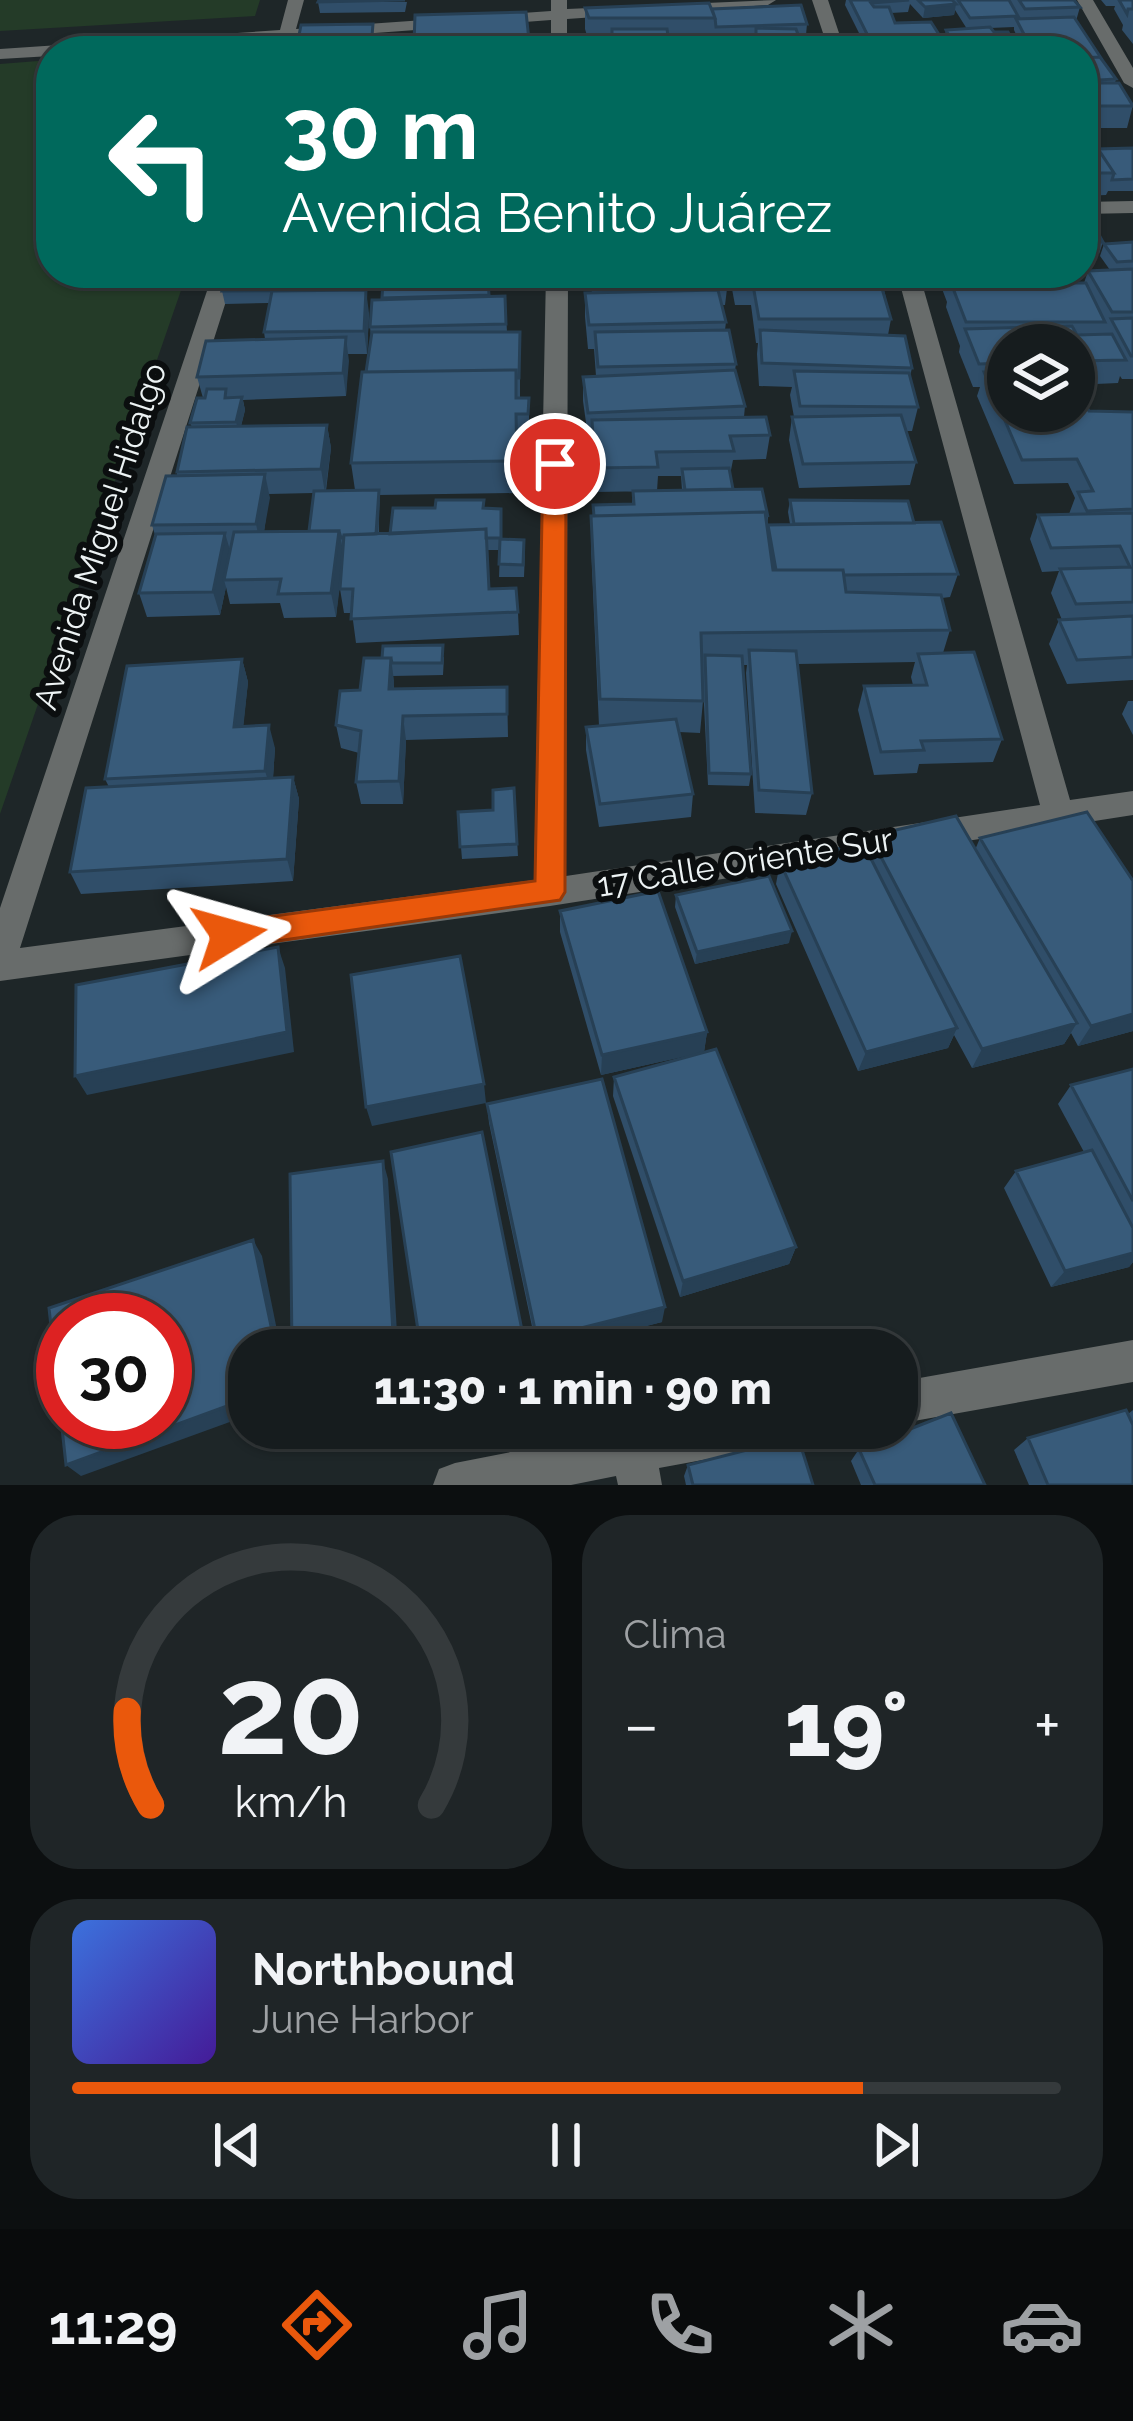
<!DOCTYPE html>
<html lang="es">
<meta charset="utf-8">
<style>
body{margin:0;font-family:Raleway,sans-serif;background:#1f2527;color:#f1f3f6;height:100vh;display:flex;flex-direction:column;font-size:45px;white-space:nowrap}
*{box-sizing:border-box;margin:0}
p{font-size:39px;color:#9ea1a4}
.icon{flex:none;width:66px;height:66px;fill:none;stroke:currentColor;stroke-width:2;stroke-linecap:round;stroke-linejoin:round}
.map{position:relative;height:1485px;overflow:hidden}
.side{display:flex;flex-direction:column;gap:30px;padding:30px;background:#0c0f10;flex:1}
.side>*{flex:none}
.guide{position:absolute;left:36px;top:36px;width:1062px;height:252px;border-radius:48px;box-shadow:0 3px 9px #0004,0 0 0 3px #353a3c;background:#00695c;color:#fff;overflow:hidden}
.tools{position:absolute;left:987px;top:324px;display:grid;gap:24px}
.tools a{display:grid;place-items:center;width:108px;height:108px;border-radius:50%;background:#161c1e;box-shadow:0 3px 9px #0004,0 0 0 3px #353a3c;font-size:60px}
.speed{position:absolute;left:36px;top:1293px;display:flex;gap:24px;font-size:60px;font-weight:700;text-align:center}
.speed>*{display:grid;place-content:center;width:156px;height:156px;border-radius:50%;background:#161c1e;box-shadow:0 3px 9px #0004,0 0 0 3px #353a3c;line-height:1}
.speed .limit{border:18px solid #d22;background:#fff;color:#111}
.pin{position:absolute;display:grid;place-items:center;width:102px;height:102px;color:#fff;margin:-51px;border:6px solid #fff;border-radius:50%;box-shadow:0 3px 12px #0007}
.me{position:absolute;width:132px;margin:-66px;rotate:82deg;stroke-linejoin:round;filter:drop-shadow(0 0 9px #0008)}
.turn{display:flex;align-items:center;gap:42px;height:252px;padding:0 48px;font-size:54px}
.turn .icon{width:156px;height:156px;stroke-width:2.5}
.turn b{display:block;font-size:84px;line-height:102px}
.big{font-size:90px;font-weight:800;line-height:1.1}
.side .card{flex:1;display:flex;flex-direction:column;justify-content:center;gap:18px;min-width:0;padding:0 42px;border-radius:48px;background:#1f2527}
.side .dial{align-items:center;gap:0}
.dial svg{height:312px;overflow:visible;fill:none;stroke:#353a3c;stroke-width:7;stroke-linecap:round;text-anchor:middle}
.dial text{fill:#f1f3f6;stroke:none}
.song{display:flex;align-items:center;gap:36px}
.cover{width:144px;height:144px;border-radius:18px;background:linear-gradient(135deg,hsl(220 70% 55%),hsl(260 70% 35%))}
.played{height:12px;border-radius:6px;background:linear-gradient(90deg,#ea580c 80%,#353a3c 80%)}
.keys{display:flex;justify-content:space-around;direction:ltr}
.heat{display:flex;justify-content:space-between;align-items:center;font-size:66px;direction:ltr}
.side .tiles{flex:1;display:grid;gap:30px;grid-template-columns:1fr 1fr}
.card:last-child{grid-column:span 2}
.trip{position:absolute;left:228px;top:1329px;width:690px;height:120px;border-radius:48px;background:#161c1e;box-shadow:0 3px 9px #0004,0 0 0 3px #353a3c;font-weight:800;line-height:120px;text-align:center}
.tabs{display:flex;height:192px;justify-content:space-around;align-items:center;background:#090b0c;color:#9ea1a4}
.tabs .icon{width:84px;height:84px}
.tabs .current{color:#ea580c}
.tabs b{font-size:54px;color:#f1f3f6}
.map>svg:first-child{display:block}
.green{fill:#243b28}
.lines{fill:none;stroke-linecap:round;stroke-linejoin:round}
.minor{fill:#686c6b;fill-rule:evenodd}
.wall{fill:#304e69;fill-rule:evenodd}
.shaded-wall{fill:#274055}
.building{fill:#385b7a;stroke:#274055;stroke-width:3;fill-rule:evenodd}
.route{fill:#ea580c;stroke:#983908;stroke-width:3}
.labels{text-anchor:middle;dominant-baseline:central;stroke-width:12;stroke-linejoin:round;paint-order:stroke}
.street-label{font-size:33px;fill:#edf3f4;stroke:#0b0e0f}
</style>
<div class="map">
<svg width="1133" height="1485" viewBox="0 0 1133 1485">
<rect width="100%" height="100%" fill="#1e2628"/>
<path class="green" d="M0,0H260L255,16L0,31Z
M38,61L51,63V273H187L0,814V64Z"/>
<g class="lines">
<path class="minor" d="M288,0H304L296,29L551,11V0H567V9L776,0L768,5L567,19V51H551V20L294,39L290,51H274L277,40L51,51V56L0,59V49L280,30Z
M812,0H828L845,51H829Z
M1077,0H1093L1133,68V88L1124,83Z
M1133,201V213L1083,214V202Z
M213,273H235L20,948L534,880L546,273H568L566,876L1040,805L897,273H919L1070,800L1133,791V815L550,906L0,981V908Z
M1133,1340V1382L897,1424V1382Z
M633,1428H779L772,1443L757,1450L659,1468L662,1485H618L616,1476L571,1485H433L439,1469L455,1463Z"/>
</g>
<path class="wall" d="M846,0H1074L1080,7L1076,21L1116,79L1115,83L1133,105L1127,128H1084L1098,149L1133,148V191H1108L1106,195L1083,196V51H1024L1014,30V27L990,28L994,32L1013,41L1010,51H868L845,5ZM910,4L923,18L954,15L955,10L967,29L946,30L944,41L947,48H944L945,44L895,23L891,13L908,12Z
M1101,0H1133V44L1122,30L1123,25L1114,9L1115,6H1106Z
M318,2H407L405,12L320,13Z
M585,8L712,9L807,24L806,35L734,51V38L755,37L669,39V43L703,51H587L588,39L585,29Z
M374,36H389L391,51H410H298L297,46Z
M529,40V51H414V43Z
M1083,206L1103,242L1099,254H1083Z
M1133,242V379H1122L1120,376L1118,383L1074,385V345H1008V411L1133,412V680L1067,684L1049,644L1059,620H1062L1051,593L1059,571L1042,572L1030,539L1038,515L1069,514L1075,498L1068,483L1014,484L977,396L980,387H973L959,352L960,346L946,307L947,302L936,273H1076L1078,277L1077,283H1084L1088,271L1110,270L1100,256L1104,244Z
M228,273H448V277L343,278L342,290L369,313L367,354H348L346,396L243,400L245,410L241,426L327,425L331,448L326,491L355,490L351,463L371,336L370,327L489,297L505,296L507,332H520V398H529V447L518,446V493L379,495V534H390L435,508L484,500V508L501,539L525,552L524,577H499L500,550H487L489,589L518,612L519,635L356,643L352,613H344L340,589V579L336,617L284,618L280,603L230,604L226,587L220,615L147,617L139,593L155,535L152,525L177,475V472L192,427L190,423L203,398L197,377L265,339L264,332L269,303L225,304L222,291ZM313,493L309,531L264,532L269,494Z
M590,273H725L728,281L725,305H722L726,322L725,330L736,364L735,370L745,406L744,417L770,435L766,459L733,460L730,475L733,489L768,517L767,528L790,524L788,512L790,500L914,523L958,574L950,597L942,598L950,630L943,653L1002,739L993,762L919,764L917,773L874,775L858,710L864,686L913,685L911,677L915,662L798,664L812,793L806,815L755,813L746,673L747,665H743L751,774L749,786L708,785L702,665L703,701L700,733L679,732L693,794L691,817L599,827L586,750V727L599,726L591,548V516L632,504L633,491L682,490L681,476H658L657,491L594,492L591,437H588L583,401V377L596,376L594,349H588L585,317V293H592Z
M729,273H880L891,319L888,335L912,368L910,376L918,407L912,431H906L916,462L910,485L799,488L789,440L792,417H794L790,395L792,387L759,386L757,354L758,343H756L751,305H735Z
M444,657L443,675L393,676L394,689L507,687L508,737L406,740L403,804H361L356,782L359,753L341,748L336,725L360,690L364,658Z
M242,659L248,682L243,726L275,748L273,778L293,777L299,799L293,881L81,894L70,872L109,787L105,779Z
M1128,701H1133V735L1122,714Z
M514,788L518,856L462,859L458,812L493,810Z
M870,836L975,850L980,838L1133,1031L1078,1046L1071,1033L1064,1044L972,1068L954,1035L948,1048L858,1071L776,884L780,862L866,849Z
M676,895L789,943L695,964L675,907Z
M560,911L707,1032L704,1052L601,1075L560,932Z
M1133,1069V1262L1129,1267L1051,1287L1004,1188L1016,1171L1084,1152L1058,1104L1071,1085Z
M614,1077L796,1247L789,1264L680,1297L613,1096Z
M487,1104L662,1322L551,1350H537L489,1123Z
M1133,1410V1485H1029L1014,1450L1028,1438L1128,1414Z
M859,1449L985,1485H861L851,1461Z
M688,1465L813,1485H686L684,1476Z"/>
<path class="shaded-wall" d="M956,4L954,15L923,18L925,7Z
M366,290L369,313L367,354L364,331Z
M346,337L349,361L346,396L343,373Z
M242,397L245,410L239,434L236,422Z
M327,425L331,448L325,493L321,469Z
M265,474L270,498L261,548L256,524Z
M379,490L380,502L377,554L375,542Z
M339,531L344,555L336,617L331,593Z
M225,533L232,557L224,580L226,587L220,615L213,592Z
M391,658L394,681L392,713L389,689Z
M242,659L248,682L241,750L234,727Z
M403,716L406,740L403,804L399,781Z
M269,725L275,748L272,793L265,771Z
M293,777L299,799L293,881L287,859Z
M792,931L789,943L695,964L697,952Z
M278,947L285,968L294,1052L87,1095L75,1076Z
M1133,1014V1031L1078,1046L1091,1026Z
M1077,1023L1064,1044L972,1068L982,1049Z
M957,1028L948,1048L858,1071L866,1052Z
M707,1032L704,1052L601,1075L602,1055Z
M484,1084L486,1103L372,1126L366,1107Z
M383,1161L388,1179L398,1350H394Z
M253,1240L262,1256L281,1350H276Z
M796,1247L789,1264L680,1297L683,1281Z
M1133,1253V1262L1129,1267L1051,1287L1065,1271Z
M665,1307L662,1322L551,1350H537V1339Z
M249,1398V1415L81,1476L66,1465Z"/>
<path class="building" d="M319,0H405L318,2Z
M850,0H909L871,3L874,7H889L895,23L931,22L945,44H872Z
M918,0H952L956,4L925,7Z
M958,0H1009L1018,16L970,18Z
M1019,0H1074L1080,7L1025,9Z
M1119,0H1133V9H1128L1127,14Z
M709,3L715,18H589L585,8Z
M801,5L807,24L716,27L715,18L712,9Z
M526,12L529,40L491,41V51H444L445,42L414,43L415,15Z
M1074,17L1105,64L1100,57L1083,58V51H1058L1052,41L1028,42L1016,19Z
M373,24L372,36H389V44H376L375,51H410H299L302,46H297L301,25Z
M990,27L994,32H1008L1013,41L953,44L946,30Z
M756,28L796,29L804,51H737L734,38H756Z
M612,29H667L669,43L612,40Z
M587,39L703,45V51H588Z
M979,47L980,51H904V49Z
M1100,57L1116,79L1083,81V58Z
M1083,83H1119L1133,106H1083Z
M1083,126L1114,173H1083Z
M1133,148V179L1112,180L1114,173L1098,149Z
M1083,206L1103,242H1083Z
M1133,242V261L1117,262L1104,244Z
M1133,269V312H1112L1088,271Z
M228,273H341L338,290L222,291Z
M593,273H725L728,281L594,286Z
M736,273H880L882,281L737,282Z
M950,273H1076L1078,277L952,279Z
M488,279L489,295L382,298L383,281Z
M951,283H1086L1105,322H966Z
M753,285H881L891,319H759Z
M366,290L364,331L264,332L272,291Z
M718,290L726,322L589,325L585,293Z
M505,296L506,324L370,327L372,300Z
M1133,318V356H1131L1111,319Z
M1072,326L1077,335L1112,334L1126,360L1074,361V345H1008V363L979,364L965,329Z
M729,330L736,364L598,367L595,332Z
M760,330L905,336L912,368L762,363Z
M372,332H520L519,378H516V370L366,372Z
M346,337L343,373L197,377L206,341Z
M516,370V398H529L528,414H516L517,461L351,463L362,372Z
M735,370L745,406L588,413L583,377Z
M794,371L909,373L918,407L800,406Z
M984,372H1008V411H1074V402H1084L1089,411L1133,412V509L1087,511L1078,492L1093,491L1077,459L1022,460Z
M207,389H226L225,398L242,397L236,422L190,423L197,398H205Z
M901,415L916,462L803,464L792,417Z
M766,417L770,435L730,436L734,451L656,452L658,467L595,468L592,420Z
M327,425L321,469L177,472L187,427Z
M729,468L733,489L685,490L682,469Z
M265,474L256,524L152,525L166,476Z
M762,489L768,517L765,512L594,516L593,505L634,504L633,491Z
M379,490L376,534L344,535L343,538H341L339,531H309L314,491Z
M436,500H484L483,508L501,509V538H486V529L390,534L393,508H435Z
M790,500L908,501L914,523L794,524Z
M765,512L773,570H843L846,592L941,595L950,630L701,633L703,701L600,699L591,516Z
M1133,513V602L1076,604L1060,569L1130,567L1120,546L1051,548L1038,515Z
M941,522L958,574L844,575L843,570H776L768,525Z
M486,529L489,589L516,588L518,612L351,619L353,589H340L344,535Z
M339,531L331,593L278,594L281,579L224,580L234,532Z
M225,533L213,592L139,593L156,534Z
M500,539L524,540L523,565L499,564Z
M1133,616V657L1077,660L1059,620Z
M443,645L442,663H392L391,658H382L383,646Z
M749,650L796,651L812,793L759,790Z
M974,652L1002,739L921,741L924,750L881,752L864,686L927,685L918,654Z
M705,655L742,656L751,774L709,773Z
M364,658H391L389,689L507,687V714L403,716L399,781L356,782L361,731L336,725L340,691L360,690Z
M242,659L234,727L269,725L265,771L105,779L127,666Z
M676,719L693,794L600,804L586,727Z
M293,777L287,859L70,872L86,788Z
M514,788L517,844L460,847L458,812L493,810V790Z
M1087,812L1133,881V1014L1091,1026L980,838Z
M956,816L1077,1023L982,1049L870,836Z
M863,843L957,1028L866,1052L780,862Z
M769,876L792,931L697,952L676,895Z
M658,891L707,1032L602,1055L560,911Z
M278,947L287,1032L75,1076L76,985Z
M460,956L484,1084L366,1107L351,975Z
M716,1049L796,1247L683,1281L614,1077Z
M1133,1069V1201L1071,1085Z
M602,1079L665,1307L537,1339L487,1104Z
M482,1132L526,1350H421L391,1152Z
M1092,1150L1133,1228V1253L1065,1271L1016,1171Z
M383,1161L394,1350H292L290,1174Z
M253,1240L276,1350H249V1398L66,1465L49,1308ZM63,1320H165V1422H63Z
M1126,1410L1133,1425V1485H1048L1028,1438Z
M951,1413L985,1485H875L859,1449Z
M798,1437L813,1485H693L688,1465Z"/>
<path class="route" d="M555,456L566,464L565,892L560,900L229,948L218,944L214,935L218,926L229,922L535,881L543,464Z"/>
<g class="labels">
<g class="street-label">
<text transform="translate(100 536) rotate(-72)">Avenida Miguel Hidalgo</text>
<text transform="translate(745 862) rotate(-9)">17 Calle Oriente Sur</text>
</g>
</g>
</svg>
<div class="tools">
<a><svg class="icon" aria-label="layers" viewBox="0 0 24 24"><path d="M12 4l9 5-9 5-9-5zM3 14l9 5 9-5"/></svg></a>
</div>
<div class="speed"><div class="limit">30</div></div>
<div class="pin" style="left:555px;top:464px;background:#d93025"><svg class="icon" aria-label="arrive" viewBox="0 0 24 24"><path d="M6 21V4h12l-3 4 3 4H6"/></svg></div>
<svg class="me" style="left:229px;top:935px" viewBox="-20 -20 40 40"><path d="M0-17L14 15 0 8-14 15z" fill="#ea580c" stroke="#fff" stroke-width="4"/></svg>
<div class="trip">11:30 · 1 min · 90 m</div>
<div class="guide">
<div class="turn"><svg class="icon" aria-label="left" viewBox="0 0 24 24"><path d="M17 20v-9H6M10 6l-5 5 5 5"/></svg><div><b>30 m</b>Avenida Benito Juárez</div></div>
</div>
</div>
<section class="side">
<div class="tiles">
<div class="card dial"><svg viewBox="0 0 100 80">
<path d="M14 69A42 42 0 1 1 86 69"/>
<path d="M14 69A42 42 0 0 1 8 45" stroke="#ea580c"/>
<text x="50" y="56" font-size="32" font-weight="700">20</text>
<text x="50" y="72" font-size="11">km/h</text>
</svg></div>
<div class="card"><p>Clima</p>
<div class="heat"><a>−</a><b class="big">19°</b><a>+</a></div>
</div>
<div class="card">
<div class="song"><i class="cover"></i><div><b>Northbound</b><p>June Harbor</p></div></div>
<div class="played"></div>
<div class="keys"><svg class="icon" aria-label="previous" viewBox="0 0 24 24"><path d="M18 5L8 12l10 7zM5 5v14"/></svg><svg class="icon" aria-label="pause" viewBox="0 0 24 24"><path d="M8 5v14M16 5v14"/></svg><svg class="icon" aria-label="next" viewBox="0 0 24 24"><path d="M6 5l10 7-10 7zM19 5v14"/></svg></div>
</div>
</div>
</section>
<nav class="tabs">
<b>11:29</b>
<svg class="icon current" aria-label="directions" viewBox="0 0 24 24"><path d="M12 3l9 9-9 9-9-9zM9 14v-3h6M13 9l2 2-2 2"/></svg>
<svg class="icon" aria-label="music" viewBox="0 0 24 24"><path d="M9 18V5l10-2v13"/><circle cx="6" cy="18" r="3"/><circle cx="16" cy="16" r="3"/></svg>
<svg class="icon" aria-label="phone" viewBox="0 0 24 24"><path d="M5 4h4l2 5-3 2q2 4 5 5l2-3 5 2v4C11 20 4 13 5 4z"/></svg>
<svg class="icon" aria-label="climate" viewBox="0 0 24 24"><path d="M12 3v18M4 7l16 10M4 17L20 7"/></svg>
<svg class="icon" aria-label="car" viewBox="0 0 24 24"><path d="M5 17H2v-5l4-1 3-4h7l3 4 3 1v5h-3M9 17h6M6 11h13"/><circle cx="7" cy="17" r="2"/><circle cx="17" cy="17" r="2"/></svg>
</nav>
